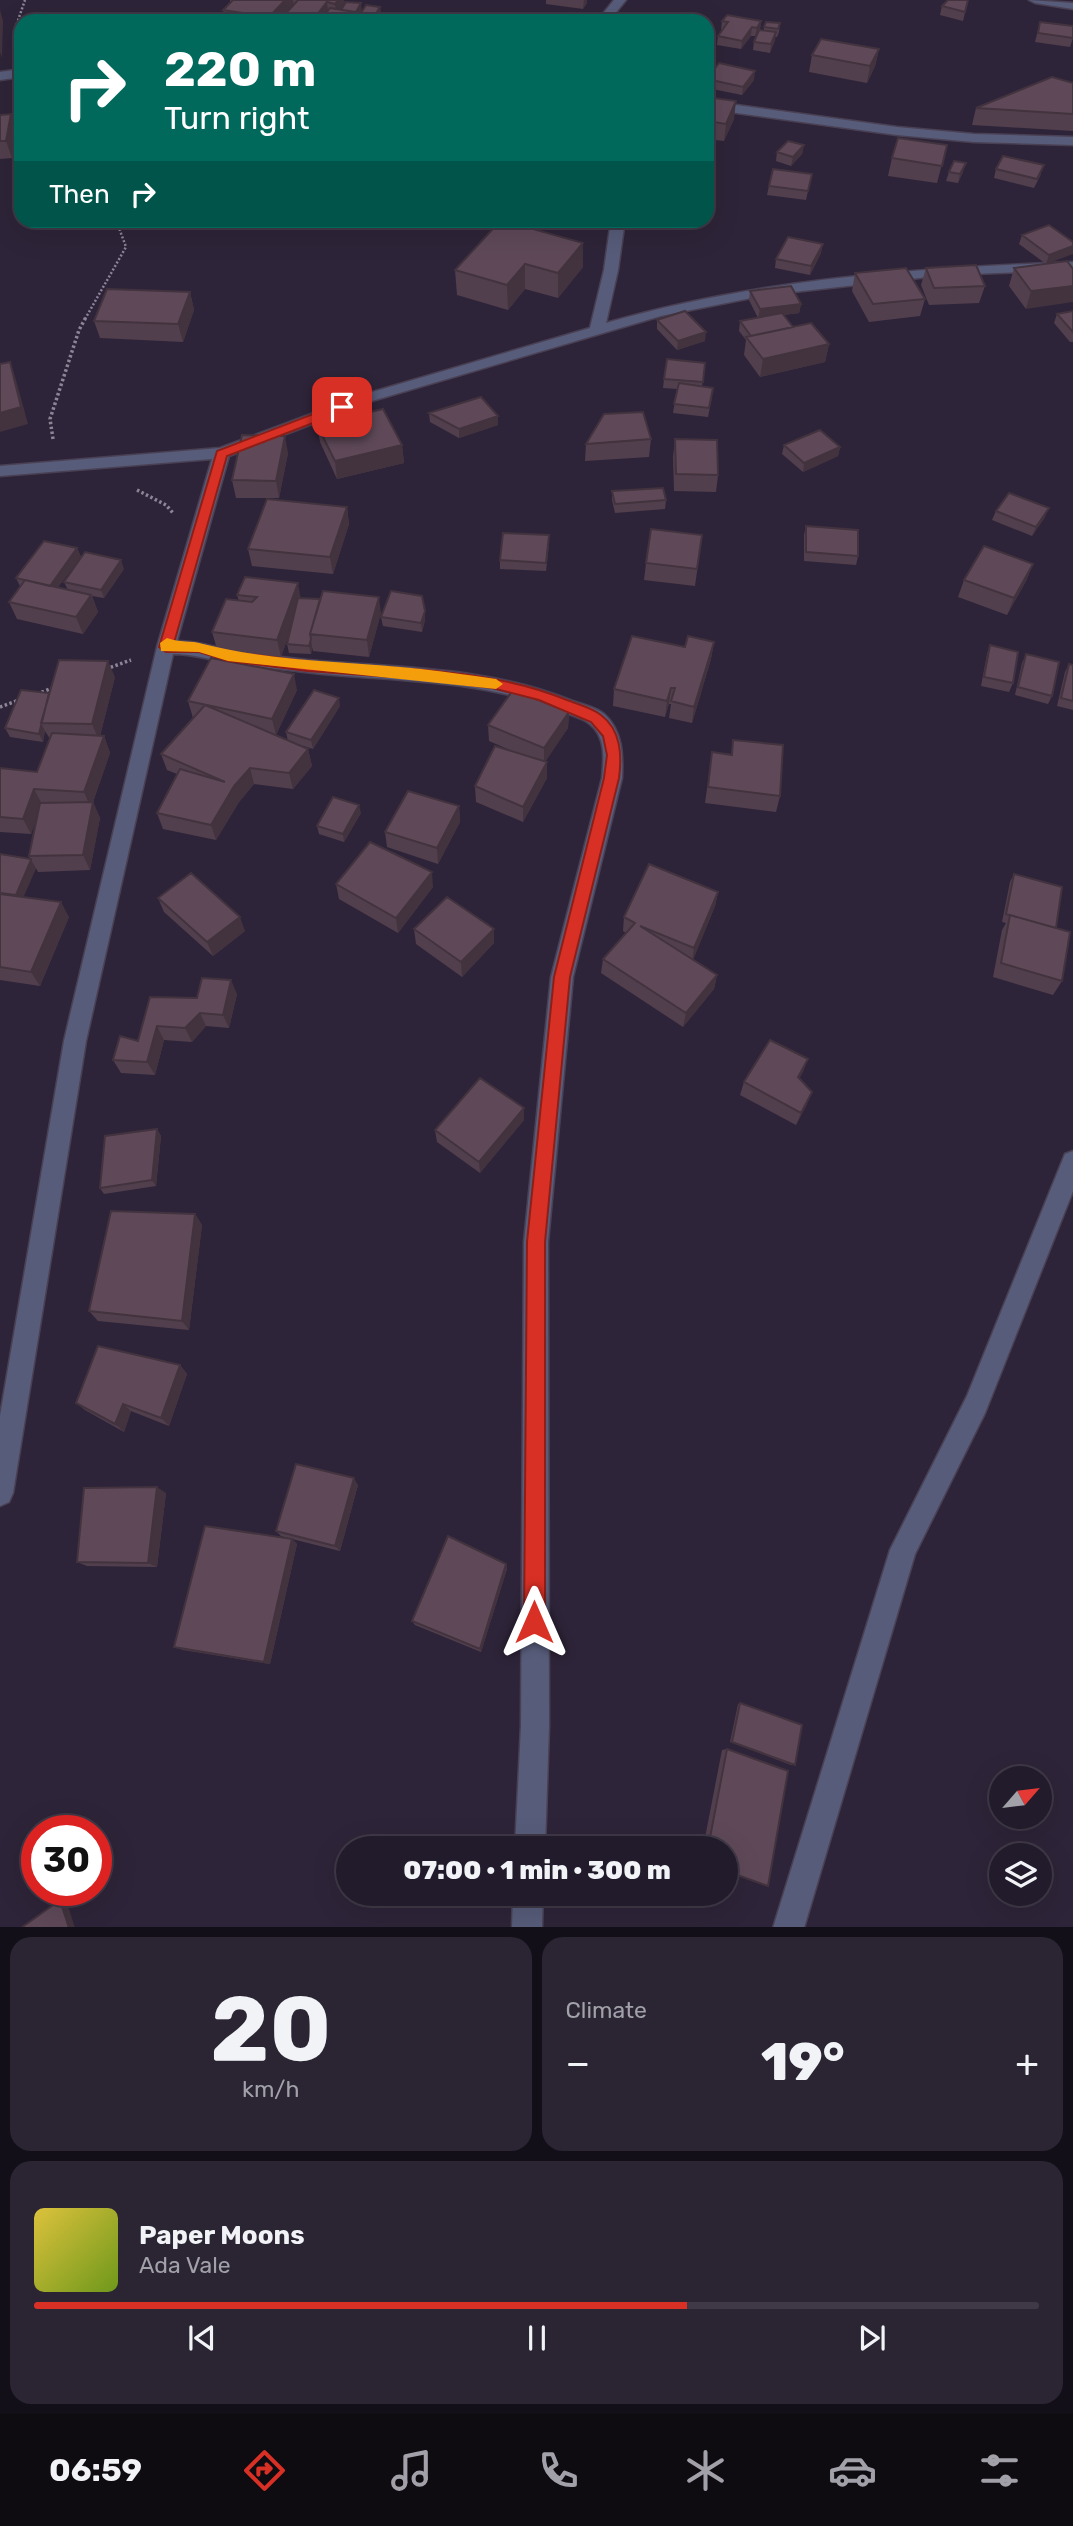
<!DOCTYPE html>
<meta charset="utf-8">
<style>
body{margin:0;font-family:Rubik,sans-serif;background:#2a2433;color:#f1f3f6;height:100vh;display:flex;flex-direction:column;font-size:26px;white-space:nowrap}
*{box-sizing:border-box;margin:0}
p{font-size:23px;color:#a2a1a9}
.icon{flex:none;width:38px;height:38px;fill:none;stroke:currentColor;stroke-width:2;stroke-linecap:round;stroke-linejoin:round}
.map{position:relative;height:1927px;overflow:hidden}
.side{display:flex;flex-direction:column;gap:10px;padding:10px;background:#130f18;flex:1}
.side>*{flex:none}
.guide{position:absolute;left:14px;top:14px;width:700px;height:214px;border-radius:21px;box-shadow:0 7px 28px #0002,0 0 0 2px #3f3947;background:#00695c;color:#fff;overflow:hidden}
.needle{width:46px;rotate:62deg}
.controls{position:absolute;left:989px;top:1766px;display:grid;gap:14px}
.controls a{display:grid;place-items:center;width:63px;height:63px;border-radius:50%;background:#221b2b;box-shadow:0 7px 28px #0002,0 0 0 2px #3f3947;font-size:35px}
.speed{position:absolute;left:21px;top:1815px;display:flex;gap:14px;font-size:35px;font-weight:700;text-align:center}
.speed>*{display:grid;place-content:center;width:91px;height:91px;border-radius:50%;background:#221b2b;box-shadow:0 7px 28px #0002,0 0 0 2px #3f3947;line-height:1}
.speed .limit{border:10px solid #d22;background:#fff;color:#111}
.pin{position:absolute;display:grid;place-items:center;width:60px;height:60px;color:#fff;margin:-30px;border-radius:14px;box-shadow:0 4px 10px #0006}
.me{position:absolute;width:77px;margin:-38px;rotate:0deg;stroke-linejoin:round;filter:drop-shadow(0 0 5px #0008)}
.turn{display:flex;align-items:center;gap:24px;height:147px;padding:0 35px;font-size:32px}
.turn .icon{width:91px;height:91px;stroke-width:2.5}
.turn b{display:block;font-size:49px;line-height:60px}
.then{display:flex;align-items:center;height:66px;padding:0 35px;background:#0003;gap:14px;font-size:26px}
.big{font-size:52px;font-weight:800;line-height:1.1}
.side .tile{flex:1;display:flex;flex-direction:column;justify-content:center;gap:10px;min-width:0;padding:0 24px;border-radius:21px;background:#2a2433}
.side .dial{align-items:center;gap:0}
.dial b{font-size:91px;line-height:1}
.song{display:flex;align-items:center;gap:21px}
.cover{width:84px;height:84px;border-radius:10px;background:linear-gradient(135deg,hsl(50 70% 55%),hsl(80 70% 35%))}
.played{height:7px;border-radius:4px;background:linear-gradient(90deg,#d93025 65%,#3f3947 65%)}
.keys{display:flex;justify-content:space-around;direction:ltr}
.heat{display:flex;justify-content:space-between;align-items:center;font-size:38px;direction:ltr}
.side .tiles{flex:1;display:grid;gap:10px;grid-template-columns:1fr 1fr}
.tile:last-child{grid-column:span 2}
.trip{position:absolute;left:336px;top:1836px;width:402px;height:70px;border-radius:35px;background:#221b2b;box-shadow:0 7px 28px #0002,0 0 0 2px #3f3947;font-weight:800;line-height:70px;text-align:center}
.tab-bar{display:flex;height:112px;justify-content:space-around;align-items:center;background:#0e0b11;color:#a2a1a9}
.tab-bar .icon{width:49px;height:49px}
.tab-bar .current{color:#d93025}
.tab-bar b{font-size:32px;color:#f1f3f6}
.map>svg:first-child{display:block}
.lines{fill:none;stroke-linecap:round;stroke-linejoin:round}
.street-casing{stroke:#4a4054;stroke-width:3}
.path-far1{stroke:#8d8597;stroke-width:2.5;stroke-dasharray:2 2;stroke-linecap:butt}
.path{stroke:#8d8597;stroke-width:3.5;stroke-dasharray:2.5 2.5;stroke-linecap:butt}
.street{fill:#575c7a;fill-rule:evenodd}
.wall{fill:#523f4d}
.shaded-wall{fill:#42333e}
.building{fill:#5f4959;stroke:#42333e;stroke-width:2}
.route{fill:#d93025;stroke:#8d1f18;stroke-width:2}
.slow{fill:#f59e0b}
</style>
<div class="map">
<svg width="1073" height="1928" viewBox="0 0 1073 1928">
<rect width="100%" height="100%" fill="#2e2439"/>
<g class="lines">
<defs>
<path id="street" d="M614,0H626L609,21H597Z
M1029,0L1073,3V9L1035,3Z
M21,69V77L0,80V72Z
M707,101L897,127L974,134L1073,137V145L974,142L897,135L707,109Z
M611,220H625L618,270L606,323C757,279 916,268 1073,262V270L946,275L767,295L661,316L372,401L229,456L177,641C195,641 211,646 229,650C255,654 282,657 308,660C396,668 486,666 570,700C580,704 596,707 604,714C623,731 623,755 622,778L573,977L548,1242L549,1726L545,1848H515L521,1726L524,1242L551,977L602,778C604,759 606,737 590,724C583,718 569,715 561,711C479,678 391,682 305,672C280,669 255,667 231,663C211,660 194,654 173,654L86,1041L13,1493L9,1502L0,1506V1416L64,1041L157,647L212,459L0,476V466L220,448L362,395L590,328L604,270Z
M1073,1151V1191L985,1413L915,1554L804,1928H773L890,1550L967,1396L1065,1154Z
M513,1894H543L542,1928H512Z"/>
</defs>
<use href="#street" class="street-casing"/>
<path class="path-far1" d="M14,48V32L25,0
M0,118L21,126
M85,319L126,247L116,220"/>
<path class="path" d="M53,439L50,419L79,330L86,317
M137,490L166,505L173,513
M106,669L131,660
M37,694L55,687
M0,707L22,699"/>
<use href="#street" class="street"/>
</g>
<path class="wall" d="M230,0H344L345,4L362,12L380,7L381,15L378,21H225L223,10L230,3Z
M546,0H587V3L583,9L546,4Z
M968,0L963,21L940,15L942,6Z
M722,21H761L760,30L764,31V27L780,23L779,32L777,37H775L770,53L753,50L754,42L759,31L755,36H751L741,49L717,45L718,36L722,30H721Z
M1040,22L1073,38L1070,47L1035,42Z
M879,49L875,66L867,83L809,72L812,55Z
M707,78L754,80L742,95L707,88Z
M1073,83V131L972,125L976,108Z
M707,97L734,119L724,141L707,139Z
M11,114L17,131L12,158L0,159V115Z
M804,145L802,154L791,166L776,161L777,152Z
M947,145L937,183L888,176L892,158Z
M996,169L1041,174L1034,188L994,178Z
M949,172H963L958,183L946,181Z
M812,174L806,200L767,195L769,186Z
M1022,235L1073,242L1046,264L1019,244Z
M583,243V267L558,298L525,289L508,310L457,295L455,270Z
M821,253L810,275L775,268L776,259Z
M926,268L985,286L979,303L929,305L921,285Z
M1014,268L1073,269L1026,309L1009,286Z
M855,273L925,299L920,316L869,322L852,291Z
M750,291L801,304L799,313L784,315L793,327L829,344L825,362L760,377L744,355L746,340L739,331L740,321L758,318L749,300Z
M190,292L194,310L183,342L100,338L94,321Z
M1073,311V342H1070L1054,323L1057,314Z
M657,320L705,341L677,350L657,329Z
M705,363L702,386L712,397L708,417L673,413L677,389L663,388L664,379Z
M429,413L498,425L459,438L430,422Z
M317,425L402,445L404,463L337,479L320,442Z
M651,439L649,457L585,461L586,444Z
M675,439L718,475L716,492L674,491L673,457Z
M784,445L840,447L838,456L803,472L782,454Z
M288,453L279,498H236L232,480Z
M612,491L666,500L665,509L615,513L612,500Z
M347,507L349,524L333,574L252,566L248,549Z
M996,511L1045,517L1032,536L992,520Z
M806,526L858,556L856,565L804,561V535Z
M702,535L695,586L644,580L646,563Z
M549,544L546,571L500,569V560Z
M77,548L81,557L58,587L68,590L64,582L124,569L104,598L92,596L98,612L83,634L17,619L9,602L20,586L16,578Z
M1033,564L1026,581L1007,615L958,597L964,580Z
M237,595L301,598L381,613L369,657L313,651L312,647L311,654L289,653L287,644L289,634L281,657L217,649L212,632L239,601Z
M381,617L425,620L422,632L383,626Z
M714,642L711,659L692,723L669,718L671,704H669L665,717L613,706L614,689L685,647Z
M990,645L1013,683L1009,692L981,686L987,654Z
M1026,654L1052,696L1048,704L1015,695L1022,663Z
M1069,664L1073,665V710L1057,706L1065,672Z
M115,677L100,736H104L110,753L93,802L100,818L90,870L38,872L36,868L23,897L69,917L40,986L0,980V854L30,859L29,856L37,818L31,834L0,832V768L37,772L50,739L45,731L43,742L10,737L5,728L49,694Z
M297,690L276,735L308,749L312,766L293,789L254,784L239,802L216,840L163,829L157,813L177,774L167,770L161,754L193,718L188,701Z
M340,706L313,749L288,741L286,732Z
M569,712L568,728L545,761L547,778L523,822L476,802L475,786L517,753L489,741L488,725Z
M733,740L780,796L776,812L705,803L712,752L731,754Z
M459,806L460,822L438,864L387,847L385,832Z
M361,813L344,842L319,834L317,826Z
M1014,874L1056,928L1062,981L1053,995L993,977L1002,930L1006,923L1002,922L1010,882Z
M336,884L433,887L398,933L339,899Z
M718,892L715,906L693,959L717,975L714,989L683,1027L601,973L603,959L626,933L623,931L624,917Z
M158,898L245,931L213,956L164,912Z
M414,929L494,943L462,977L416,944Z
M237,994L229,1028L206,1026L192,1042L164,1040L155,1075L121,1073L113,1060L138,1041L150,997L197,998Z
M808,1059L799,1079L807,1104L796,1125L740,1095L744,1082Z
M524,1108V1120L480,1173L437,1142L435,1130Z
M157,1129L161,1136L156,1186L104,1194L100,1188Z
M195,1214L202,1225L189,1330L98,1321L89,1311Z
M180,1365L187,1374L169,1426L131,1411L124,1432L85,1410L76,1403Z
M358,1485L340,1551L292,1539L297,1544L270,1664L183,1650L174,1647L291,1539L281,1536L276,1531Z
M166,1493L157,1567L87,1566L77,1562Z
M506,1564L507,1569L481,1652L415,1625L412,1621Z
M740,1703L795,1765H791L730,1742L738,1704Z
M727,1749L726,1848H703L722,1750Z"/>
<path class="shaded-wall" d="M285,0H293L294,10L284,21H270L269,17Z
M338,0H344L345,10L337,20L335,4Z
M584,0H587V3L583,9Z
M327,2L329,19L328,21H312Z
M361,3L362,12L353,17Z
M380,7L381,15L378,21H372Z
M0,10L3,21L2,58L0,52Z
M368,14L369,21H363Z
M761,21L760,29L755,36L757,28Z
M752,27L751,36L741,49L742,41Z
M776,32L775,41L770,53L771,44Z
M879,49L875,66L867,83L870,66Z
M755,71L754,80L742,95L743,87Z
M736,101L734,119L724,141L726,124Z
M11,114L17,131L12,158L6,141Z
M804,145L802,154L791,166L793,157Z
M966,163L963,172L958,183L960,174Z
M583,243V267L558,298V273Z
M823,244L821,253L810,275L811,266Z
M1073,246V254L1046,264L1049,255Z
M525,264V289L508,310L507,285Z
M1073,286V302L1026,309L1031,291Z
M190,292L194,310L183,342L178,324Z
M801,304L799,313L758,318L760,309Z
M706,332L705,341L677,350L678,341Z
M829,344L825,362L760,377L763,359Z
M10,362L16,380L28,424L0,432V413Z
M498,416V425L459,438V429Z
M285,436L288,453L279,498L276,481Z
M402,445L404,463L337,479L335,461Z
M840,447L838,456L803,472L804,463Z
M347,507L349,524L333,574L330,557Z
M1049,508L1045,517L1032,536L1036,527Z
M77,548L81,557L53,594L50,586Z
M121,560L124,569L104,598L101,590Z
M1033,564L1026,581L1007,615L1014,598Z
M298,583L301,600L281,657L277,640Z
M91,595L98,612L83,634L76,617Z
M379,597L381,613L369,657L367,640Z
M425,611V620L422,632L421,623Z
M311,639L312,647L311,654L309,646Z
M714,642L711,659L692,723L694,707Z
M108,661L115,677L99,740L92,724Z
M294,674L297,690L276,735L272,719Z
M671,688L669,704L665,717L667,701Z
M339,698L340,706L313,749L311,740Z
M569,712L568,728L544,764V748Z
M41,723L45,731L43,742L39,734Z
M104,736L110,753L93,802L100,818L90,870L83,855L91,808L84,792Z
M308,749L312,766L293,789L289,773Z
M547,762V778L523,822V807Z
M250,768L254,784L239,802L216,840L211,825L234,786Z
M34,789L42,804L31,834L23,819Z
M359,805L361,813L344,842L343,834Z
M459,806L460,822L438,864L437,848Z
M31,860L36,868L21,903L16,895Z
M432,872L433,887L398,933L396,918Z
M718,892L715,906L692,963L694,948Z
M61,902L69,917L40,986L31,972Z
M240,917L245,931L213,956L207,942Z
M494,929V943L462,977L461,962Z
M717,975L714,989L683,1027L686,1013Z
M231,980L237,994L229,1028L223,1015Z
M200,1013L206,1026L192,1042L185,1028Z
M157,1026L164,1040L155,1075L147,1062Z
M808,1059L803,1072L793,1090L798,1077Z
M812,1092L807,1104L796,1125L801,1113Z
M524,1108V1120L480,1173L479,1162Z
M157,1129L161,1136L156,1186L152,1180Z
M195,1214L202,1225L189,1330L182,1321Z
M180,1365L187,1374L169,1426L161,1418Z
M123,1404L131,1411L124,1432L115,1424Z
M354,1478L358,1485L340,1551L335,1546Z
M157,1487L166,1493L157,1567L148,1563Z
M292,1539L297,1544L270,1664L264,1662Z
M506,1564L507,1569L481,1652L480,1649Z
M66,1899L75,1928H69L60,1900Z"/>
<path class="building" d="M233,0H285L269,17L223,10Z
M298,0H338L335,4L327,2L312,21H279Z
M948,0H968L965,12L942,6Z
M346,2L361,3L356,12L341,10Z
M366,5L380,7L372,20H369L368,14L361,13Z
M330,8L368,14L363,21H320Z
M727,15L761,21L757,28L752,27L742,41L718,36L728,22L722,21Z
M766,22L780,23L778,29L764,27Z
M1040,22L1073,26V38L1038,33Z
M759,30L776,32L771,44L754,42Z
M821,39L879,49L870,66L812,55Z
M719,63L755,71L743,87L707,79Z
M1052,77L1073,83V114L976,108Z
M707,97L736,101L726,124L707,121Z
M11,114L6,141H0V115Z
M898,138L947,145L942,166L892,158Z
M788,141L804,145L793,157L777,152Z
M1003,156L1044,165L1037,179L996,169Z
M954,161L966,163L960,174L949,172Z
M773,169L812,174L808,191L769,186Z
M501,220L583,243L558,273L525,264L507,285L455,270Z
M1049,225L1073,242V246L1049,255L1022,235Z
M788,237L823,244L811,266L776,259Z
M1067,261L1073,269V286L1031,291L1014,268Z
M976,265L985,286L934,288L926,268Z
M906,268L925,299L873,304L855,273Z
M791,286L801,304L760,309L750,291Z
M107,289L190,292L178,324L94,321Z
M685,311L706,332L678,341L657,320Z
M1073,311V332L1057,314Z
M782,313L793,327L751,336L740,321Z
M811,323L829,344L763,359L746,337Z
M667,359L705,363L703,382L664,379Z
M10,362L21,407L0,413V364Z
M679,383L713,388L709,408L674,404Z
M481,397L498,416L459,429L429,413Z
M383,409L402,445L335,461L317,425Z
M643,412L651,439L586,444L604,414Z
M820,430L840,447L804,463L784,445Z
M242,435L285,436L276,481L232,480Z
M675,439L717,440L718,475L676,474Z
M663,488L666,500L615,504L612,491Z
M1009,493L1049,508L1036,527L996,511Z
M267,499L347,507L330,557L248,549Z
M806,526L858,530V556L806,552Z
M651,529L702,535L697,569L646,563Z
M503,533L549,535L546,563L500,560Z
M44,541L77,548L50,586L16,578Z
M984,546L1033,564L1014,598L964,580Z
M85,552L121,560L101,590L64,582Z
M245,577L298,583L277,640L212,632L226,599L252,602L257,597L237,595Z
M25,580L91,595L76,617L9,602Z
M323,591L379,597L367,640L310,634Z
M391,591L422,596L425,611L421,623L381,617Z
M298,598L320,599L310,634L311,639L309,646L287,644Z
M632,636L685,647L688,636L714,642L694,707L671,701L675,688H671L667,701L614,689Z
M990,645L1018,652L1013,683L984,677Z
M1026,654L1059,662L1052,696L1018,687Z
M211,658L294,674L272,719L188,701Z
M59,660L108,661L92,724L41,723Z
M1069,664L1073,665V701L1061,698Z
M21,690L49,693L39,734L5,728Z
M314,690L339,698L311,740L286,732Z
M513,690L569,712L544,748L488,725Z
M205,705L308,749L289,773L250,768L234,786L211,825L157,813L180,769L225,782L161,754Z
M52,733L104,736L84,792L34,789L23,819L0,817V768L37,772Z
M733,740L783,745L780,796L708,787L712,752L732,755Z
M495,746L547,762L523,807L475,786Z
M408,791L459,806L437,848L385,832Z
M333,797L359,805L343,834L317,826Z
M93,802L83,855L29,856L40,803Z
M370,842L432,872L396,918L336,884Z
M0,854L31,859V860L16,895L0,893Z
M649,864L718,892L694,948L640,926L717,975L686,1013L603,959L635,923L624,917Z
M191,873L240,917L207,942L158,898Z
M1014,874L1062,887L1056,928L1006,914Z
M0,894L61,902L31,972L0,967Z
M447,897L494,929L461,962L414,929Z
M1010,915L1070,932L1062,981L1001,963Z
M202,978L231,980L223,1015L200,1013L185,1028L157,1026L147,1062L113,1060L120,1036L138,1041L150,997L197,998Z
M770,1040L808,1059L798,1077L812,1092L801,1113L744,1082Z
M480,1078L524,1108L479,1162L435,1130Z
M157,1129L152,1180L100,1188L105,1136Z
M111,1211L195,1214L182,1321L89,1311Z
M98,1346L180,1365L161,1418L123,1404L115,1424L76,1403Z
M296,1464L354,1478L335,1546L276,1531Z
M157,1487L148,1563L77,1562L84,1488Z
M205,1526L292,1539L264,1662L174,1647Z
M448,1536L506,1564L480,1649L412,1621Z
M740,1703L802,1725L795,1765L732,1742Z
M727,1749L788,1771L768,1886L726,1871V1848H708Z
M60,1900L69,1928H21Z"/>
<path class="route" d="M342,403L347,404V410L227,456L174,643C198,643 209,648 231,652C256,655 281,658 305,661C393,670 484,666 567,700C577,704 593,708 601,715C621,730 622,755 619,778L570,977L545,1242V1622L542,1629L534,1632L527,1629L524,1622L527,1242L554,977L604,778L607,755L603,736L591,722L539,700L492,688L421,679L307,671L228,661L199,652H166L159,647L217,451Z"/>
<path class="slow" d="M167,638C180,643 190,640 203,644C274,662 348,661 421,669C446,672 471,675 496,679L503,684L496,689L228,661L199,652L161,651L160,643Z"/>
</svg>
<div class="controls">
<a><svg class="needle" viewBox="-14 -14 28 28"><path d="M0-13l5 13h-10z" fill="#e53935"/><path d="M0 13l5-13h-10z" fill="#a2a1a9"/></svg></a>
<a><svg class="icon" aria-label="layers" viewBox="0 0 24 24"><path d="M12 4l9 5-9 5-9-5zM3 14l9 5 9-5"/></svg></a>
</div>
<div class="speed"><div class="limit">30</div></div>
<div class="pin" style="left:342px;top:407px;background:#d93025"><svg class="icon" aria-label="arrive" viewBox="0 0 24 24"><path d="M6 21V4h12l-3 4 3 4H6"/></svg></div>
<svg class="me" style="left:534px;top:1622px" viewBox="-20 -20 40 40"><path d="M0-17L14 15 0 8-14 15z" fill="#d93025" stroke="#fff" stroke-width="4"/></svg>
<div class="trip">07:00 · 1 min · 300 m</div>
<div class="guide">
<div class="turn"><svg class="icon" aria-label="right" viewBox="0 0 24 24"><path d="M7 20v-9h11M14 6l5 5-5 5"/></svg><div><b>220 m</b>Turn right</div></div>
<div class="then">Then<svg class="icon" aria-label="right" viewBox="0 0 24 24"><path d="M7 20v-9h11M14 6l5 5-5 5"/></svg></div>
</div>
</div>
<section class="side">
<div class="tiles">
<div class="tile dial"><b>20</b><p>km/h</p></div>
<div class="tile"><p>Climate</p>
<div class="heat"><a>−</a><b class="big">19°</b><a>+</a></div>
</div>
<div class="tile">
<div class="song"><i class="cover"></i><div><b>Paper Moons</b><p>Ada Vale</p></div></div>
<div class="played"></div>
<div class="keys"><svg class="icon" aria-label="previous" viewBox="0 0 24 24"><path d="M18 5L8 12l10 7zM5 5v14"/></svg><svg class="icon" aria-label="pause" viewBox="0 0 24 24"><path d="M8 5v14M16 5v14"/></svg><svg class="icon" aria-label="next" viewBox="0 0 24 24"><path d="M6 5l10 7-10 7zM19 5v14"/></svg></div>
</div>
</div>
</section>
<nav class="tab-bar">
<b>06:59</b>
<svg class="icon current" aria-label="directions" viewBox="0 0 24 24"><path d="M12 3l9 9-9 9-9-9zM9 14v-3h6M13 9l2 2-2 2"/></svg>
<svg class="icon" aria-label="music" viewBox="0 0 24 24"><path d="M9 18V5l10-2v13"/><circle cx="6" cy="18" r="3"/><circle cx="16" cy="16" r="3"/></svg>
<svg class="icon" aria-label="phone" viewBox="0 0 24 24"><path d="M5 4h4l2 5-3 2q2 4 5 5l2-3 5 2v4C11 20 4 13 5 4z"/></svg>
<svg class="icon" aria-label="climate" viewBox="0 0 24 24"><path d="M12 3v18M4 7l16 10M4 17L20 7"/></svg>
<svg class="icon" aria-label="car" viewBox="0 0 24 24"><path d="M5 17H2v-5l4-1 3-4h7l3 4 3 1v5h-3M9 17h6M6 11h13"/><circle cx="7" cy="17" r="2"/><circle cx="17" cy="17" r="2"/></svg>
<svg class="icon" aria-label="filters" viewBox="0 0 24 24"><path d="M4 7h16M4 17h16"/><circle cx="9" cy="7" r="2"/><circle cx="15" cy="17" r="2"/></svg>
</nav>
